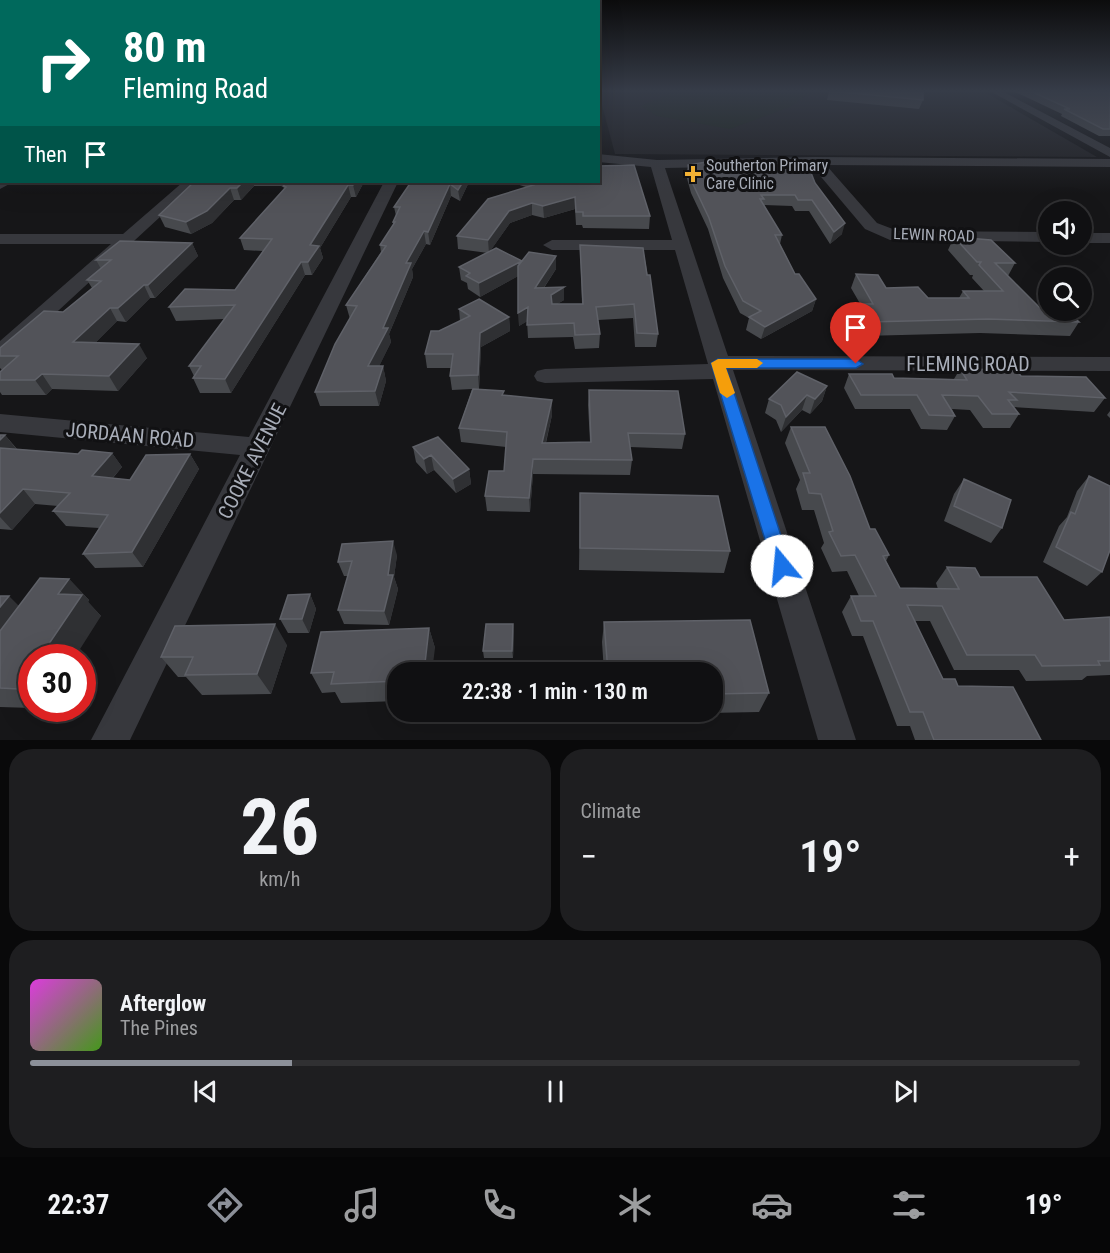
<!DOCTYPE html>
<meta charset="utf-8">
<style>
body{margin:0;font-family:"Roboto Condensed",sans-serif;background:#1e1e20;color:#f1f3f6;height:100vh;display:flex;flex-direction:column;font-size:22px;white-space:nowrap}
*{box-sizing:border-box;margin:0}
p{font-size:20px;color:#9c9d9f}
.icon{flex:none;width:33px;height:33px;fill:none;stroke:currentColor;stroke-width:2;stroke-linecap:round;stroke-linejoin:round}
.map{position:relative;height:740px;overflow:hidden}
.details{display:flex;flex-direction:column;gap:9px;padding:9px;background:#09090a;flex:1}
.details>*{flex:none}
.banner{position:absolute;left:0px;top:0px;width:600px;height:183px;box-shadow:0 6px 24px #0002,0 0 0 2px #303032;background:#00695c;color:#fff;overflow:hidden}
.fabs{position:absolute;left:1038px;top:201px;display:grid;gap:12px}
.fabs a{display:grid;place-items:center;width:54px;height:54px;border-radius:50%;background:#101012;box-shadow:0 6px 24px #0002,0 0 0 2px #303032;font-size:30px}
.speed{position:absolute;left:18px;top:644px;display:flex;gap:12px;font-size:30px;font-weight:700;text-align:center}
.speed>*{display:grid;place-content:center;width:78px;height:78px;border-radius:50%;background:#101012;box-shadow:0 6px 24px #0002,0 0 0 2px #303032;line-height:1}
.speed .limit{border:9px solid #d22;background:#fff;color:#111}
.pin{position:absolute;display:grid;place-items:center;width:51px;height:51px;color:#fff;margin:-62px -26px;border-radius:50% 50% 50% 0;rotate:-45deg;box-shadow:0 0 6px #0007}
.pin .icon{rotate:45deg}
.me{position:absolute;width:66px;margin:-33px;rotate:343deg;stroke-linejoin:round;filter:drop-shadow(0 0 4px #0008)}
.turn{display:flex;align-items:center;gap:21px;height:126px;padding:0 24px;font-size:27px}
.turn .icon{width:78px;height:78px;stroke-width:2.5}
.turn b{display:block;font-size:42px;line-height:51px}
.then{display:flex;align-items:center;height:57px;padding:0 24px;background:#0003;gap:12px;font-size:22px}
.big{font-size:45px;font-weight:600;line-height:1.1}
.details .card{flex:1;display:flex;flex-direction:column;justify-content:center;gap:9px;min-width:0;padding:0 21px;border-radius:24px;background:#1e1e20}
.details .dial{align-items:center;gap:0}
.dial b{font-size:78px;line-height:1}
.song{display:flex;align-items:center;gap:18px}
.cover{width:72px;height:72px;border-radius:9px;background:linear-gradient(135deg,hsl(300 70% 55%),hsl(100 70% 35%))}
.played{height:6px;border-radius:3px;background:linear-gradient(90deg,#8c9099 25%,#303032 25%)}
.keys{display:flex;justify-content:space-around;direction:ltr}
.heat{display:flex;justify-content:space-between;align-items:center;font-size:33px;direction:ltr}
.details .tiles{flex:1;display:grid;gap:9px;grid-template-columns:1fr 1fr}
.card:last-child{grid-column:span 2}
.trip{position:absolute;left:387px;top:662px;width:336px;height:60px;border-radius:24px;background:#101012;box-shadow:0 6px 24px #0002,0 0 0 2px #303032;font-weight:600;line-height:60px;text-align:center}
.menu{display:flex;height:96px;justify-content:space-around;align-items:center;background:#060607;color:#9c9d9f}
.menu .icon{width:42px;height:42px}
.menu .selected{color:#8c9099}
.menu b{font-size:27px;color:#f1f3f6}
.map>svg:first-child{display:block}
.built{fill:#222225}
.green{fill:#1e261f}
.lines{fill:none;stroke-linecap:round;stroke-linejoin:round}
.minor{fill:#37383d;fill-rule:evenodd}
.wall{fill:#47494d}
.shaded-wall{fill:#2f3033}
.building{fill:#525359;stroke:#5f6168;stroke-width:1.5}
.route{fill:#1a73e8;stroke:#114b97;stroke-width:1.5}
.slow{fill:#f59e0b}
.poi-dot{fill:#f2b134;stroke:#111113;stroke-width:2}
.labels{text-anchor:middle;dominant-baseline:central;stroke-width:6;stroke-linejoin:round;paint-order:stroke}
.far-poi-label{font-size:16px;fill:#a8adb8;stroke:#111113;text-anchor:start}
.far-street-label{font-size:16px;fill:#a8adb8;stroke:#111113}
.street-label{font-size:20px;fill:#a8adb8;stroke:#111113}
</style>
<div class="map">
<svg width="1110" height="740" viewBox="0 0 1110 740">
<rect width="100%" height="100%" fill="#161618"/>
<path class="built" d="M598,90H981L1097,157L615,154Z"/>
<path class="green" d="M678,90H814L790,107L730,129L657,116L641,106Z"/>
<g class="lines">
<path class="minor" d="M988,90H1000L1110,148V157Z
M0,104H2L0,111Z
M598,154L657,160L815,157L1110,159V167L826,165L877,223L898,231L1048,232V242L890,240L865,229L811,165L665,168L728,356L1110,357V371L733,370L856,740H818L713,379L545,383L537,381L534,376L537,371L545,369L708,364L675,250H552L543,245L552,240H672L651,167L598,162Z
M0,157H2V165H0Z
M0,179L2,182H13L0,189Z
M183,182H198L8,357L0,359V341L111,244H0V234H123Z
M384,182H398L130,740H91L240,455L0,432V414L249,437Z
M1082,233H1110V243H1082Z"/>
</g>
<path class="wall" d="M1011,90H1110V136H1099L1061,116L1062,114Z
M829,91L923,100L919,109L827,100Z
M766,163L815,183L842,234L830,244L809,211H795L792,206L764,205L782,235L780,244L795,274L816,299L812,311L761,339L746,330L749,318L740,313L723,278L708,229L691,193L686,175L688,165L720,171H765Z
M194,182H364L356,197H351L320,248L323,258L312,275H305L231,393H200L193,378L194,376L189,366L224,319L176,321L169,307L235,290L263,251L244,250L240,238L284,189L283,186L286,183L282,186H254L241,200H234L212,223L191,234L165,227L159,215Z
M411,182H469L460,201L451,196L430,245L426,244L412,269L413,277L389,334L391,342L379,366H383L386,381L379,406H320L315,392L350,319L346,305L381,252L380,245L393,225V222L396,216L394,207Z
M510,182H598L650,216L649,229L583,228L582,225H576L575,209L544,218L532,215L510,223L490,251L522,261L556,269L544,288L564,287V300L557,304H582L580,245L643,248L658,334L656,347H635L633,318L598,320L600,334L599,348L575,349L573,337L528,338L527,321L519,326L518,276L480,297L468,289L467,283L461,280L459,267L488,253L458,249L457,236L526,187Z
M954,237L1015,263L1008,276L1039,307L1079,322L1070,336L980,333L862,336L857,327V318L862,307L851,288L856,274L886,288L928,298H959L963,291H984L972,278L973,275H970L948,250Z
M192,243L198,256L155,298H150L126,322L117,321L96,342L147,358L118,391L52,389L46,395H2L0,392V372L2,370L0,368V348L63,312L92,288L87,280L101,269L96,260Z
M459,309L509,317L510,331L481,347L479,389L504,395L552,415L546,443L590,442L588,405L589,390L685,434L682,449L630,447L632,460L630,475L533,474L530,512L487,511L485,496L504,471L506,447L461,442L459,428L472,389L452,390L450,376L451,368H427L425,354L439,331L460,321Z
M960,369L1021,376L1105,398L1094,412L1013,407L1019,414L1010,428H983L970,410L952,409L955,416L947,430L921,429L910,409H855L844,388L849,374L894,378L954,379Z
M827,386L822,401L810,414L802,410L781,432L776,420L765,413L769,399Z
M1110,411V418L1107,415Z
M791,427L870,529L889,555L886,561L900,588L938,589L936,583L947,567L980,577L1064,620L1110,617V675L1087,676L1082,680L1026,681L1019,670H954L930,621H915L943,679L958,686L1041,740H915L910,726H897L863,636H852L842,612L851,596H859L847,571L832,572L821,548L824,543L814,510H802L796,489L800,480L785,443Z
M0,435H5L17,449L78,454L112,453L122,467L113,478L130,480L190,454L199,469L143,567L95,568L83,554L99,528L66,526L53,511L58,506L35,504L12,530L0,529Z
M413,447L469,469L471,484L456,493L434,470L427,474L416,462Z
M1089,476L1102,572L1087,586L1043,562L1059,526L1067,517L1077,491Z
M964,479L1002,528L991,543L944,521L954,494Z
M580,493L730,551L724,573L579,570Z
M397,555L394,577L398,589L389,625L344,624L338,610L348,576H344L338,562Z
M69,579L89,600L88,602L101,616L32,657V708L0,707V596L19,606Z
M310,594L316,609L309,633H288L280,619Z
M604,622L769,693L759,712L608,715L607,711H712V672H604L602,642Z
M429,628L435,648L398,672V701L341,703L335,692L322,693L311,673Z
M514,631L513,658H484L483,651Z
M287,645L271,694L202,695L186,677H178L161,657Z"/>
<path class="shaded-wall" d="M243,182H253L254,186L241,200L237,188Z
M281,182H290L282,186Z
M355,182H364L356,197L353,185Z
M463,182H469L460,201L458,190Z
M450,184L451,196L430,245L428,232Z
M348,185L351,197L320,248L323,258L312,275L308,262L310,245Z
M230,188L234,200L212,223L191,234L186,222Z
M575,197V209L544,218L543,206Z
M532,203V215L510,223L489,253L488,240L509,211Z
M845,223L842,234L830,244L834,232Z
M424,231L426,244L412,269L413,277L389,334L391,342L372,381L368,366L406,263Z
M192,243L198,256L155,298L148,285Z
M556,256V269L535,301V288Z
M522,261V274L480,297L479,283Z
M301,262L305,275L231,393L225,379Z
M144,285L150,298L126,322L118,308Z
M564,287V300L551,308V295Z
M816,299L812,311L761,339L765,327Z
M528,307V321L519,326L518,313Z
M110,308L117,321L82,356L73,342Z
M509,317L510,331L481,347L479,389L478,375L480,333Z
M139,344L147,358L118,391L109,376Z
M383,366L386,381L379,406L375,391Z
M42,374L52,389L46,395L35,380Z
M827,386L822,401L810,414L815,399Z
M807,395L802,410L781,432L786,417Z
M552,400V415L542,458V443Z
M5,435L17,450L0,458V440Z
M112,453L122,467L102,490L92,476Z
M190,454L199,469L143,567L132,552Z
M431,455L434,470L427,474L424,459Z
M533,459V474L530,512L529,498Z
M469,469L471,484L456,493L453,479Z
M23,489L35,504L12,530L0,517V513Z
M393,541L397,555L394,577L398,589L389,625L384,611Z
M69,579L89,600L88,602L101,616L75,657H40L58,594Z
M310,594L316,609L309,633L302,619Z
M9,596L24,611L0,641V607Z
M275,624L287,645L271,694L257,674Z
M513,624L514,631L513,658L512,651Z
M429,628L435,648L432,672H424Z
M32,670V699L19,689Z"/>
<path class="building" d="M830,90H923V100L829,91Z
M1028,90H1110V129H1103L1064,109H1070Z
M706,162L720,171H768L766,163L808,165L815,183L845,223L834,232L812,200H798L795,195H761L764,199H760L782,235H775L795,274H799L816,299L765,327L749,317L761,311L743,301L725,266L709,218L692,182L688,165Z
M634,165L650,216H583V212H576L575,197L543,206L532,203L509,211L488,240L457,236L488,199L543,182H598V166Z
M194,182H243L237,188H230L207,211L186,222L159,215Z
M288,182H355L353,185H348L310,245L319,246L308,262H301L225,379L193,378L201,366H189L235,305L169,307L185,289L235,290L272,239L240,238L286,187L283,186Z
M411,182H463L458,190L450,184L428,232L424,231L406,263H411L383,328H388L368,366H383L375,391L315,392L335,344L357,306L346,305L386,246L380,245L395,222H393L400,207H394Z
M954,237L991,240L1015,263H995L1039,307H1048V310H1066L1079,322L988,319L868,322L863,313V304H873L856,274L878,275L886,288L918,287L928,298H969L963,291H1003L979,265L981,262H977Z
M120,241L192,243L148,285H144L118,308H110L73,342L139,344L109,376L42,374L35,380H0V372L18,356H0V348L44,311L63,312L101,281L87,280L111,260H96Z
M580,245L643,248L647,275H650L658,334L637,333L634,304L596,307L600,334L575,335L574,323L527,325L528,307L518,313V266L529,252L556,256L535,288L564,287L551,295L552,304H583Z
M496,248L522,261L479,283L466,276L470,273L459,267Z
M479,299L509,317L480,333L478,375L450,376L453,354H425L431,331H439L470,316L459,309Z
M960,369L1016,370L1021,376L1086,377L1105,398L1009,392L1017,400H1008L1019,414H992L978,396L942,395L955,416L929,415L917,395H861L849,374H892L894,378L967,380Z
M797,372L827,386L815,399L807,395L786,417L781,405L769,399Z
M473,389L504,391L502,395L552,400L542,443L591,442L589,390L678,391L685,434L628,433L632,460L533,459L529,498L485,496L489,471H504L507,432L459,428Z
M791,427H825L850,476L870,529H875L889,555L883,556L900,588L959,589L947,567L975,568L980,577H1037L1064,620L1110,617V661H1098L1100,665L1042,666L1035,655H967L942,606L907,605L943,679H955L958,686L1013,687L1041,740H934L923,712H910L873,621H861L851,596H876L855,555L841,556L829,532L833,531L821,494L809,493L803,473H810Z
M0,435H5L0,440Z
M438,437L469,469L453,479L431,455L424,459L413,447Z
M0,448L78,454L82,450L112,453L92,476L130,480L146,455L190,454L132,552L83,554L108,515L53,511L70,493L23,489L0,513Z
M1089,476L1110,486V550L1102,572L1056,547L1071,512L1075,514Z
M964,479L1011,500L1002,528L954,506Z
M580,493L718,496L730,551L580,548Z
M393,541L388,575H393L384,611L338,610L352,561L338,562L342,544Z
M40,578L69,579L58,594L82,595L40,657H32V670L19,689L0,688V631Z
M310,594L302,619H280L288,595Z
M0,596H9L0,607Z
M750,620L769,693L712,694V672H608L604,622Z
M275,624L257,674L185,675L193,657H161L175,626Z
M486,624H513L512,651H483Z
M429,628L424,672H398V681L331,684L334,672L311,673L321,632Z"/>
<linearGradient id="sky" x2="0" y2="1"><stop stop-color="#0c0c0d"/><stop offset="0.47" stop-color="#363c48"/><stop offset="1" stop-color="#363c48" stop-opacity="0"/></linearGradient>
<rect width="1110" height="193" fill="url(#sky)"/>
<path class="route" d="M718,359H856L863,364L856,368H726L791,566L789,572L782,575L775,572L773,566L711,363Z"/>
<path class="slow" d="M718,359H757L763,363L757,368H726L735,393L727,398L720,393L711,363Z"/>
<path class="poi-dot" d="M690 165h6v6h6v6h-6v6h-6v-6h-6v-6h6z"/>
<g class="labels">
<g class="far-poi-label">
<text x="706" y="165">Southerton Primary<tspan x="706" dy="18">Care Clinic</tspan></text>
</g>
<g class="far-street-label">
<text transform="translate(934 235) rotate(2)">LEWIN ROAD</text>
</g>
<g class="street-label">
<text x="968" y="364">FLEMING ROAD</text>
<text transform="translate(130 435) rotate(5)">JORDAAN ROAD</text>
<text transform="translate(252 461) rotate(-63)">COOKE AVENUE</text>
</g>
</g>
</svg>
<div class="fabs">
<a><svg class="icon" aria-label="sound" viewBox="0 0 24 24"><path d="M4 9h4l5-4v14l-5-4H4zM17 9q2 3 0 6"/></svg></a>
<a><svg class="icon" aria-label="search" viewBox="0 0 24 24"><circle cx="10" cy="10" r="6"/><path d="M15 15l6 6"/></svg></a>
</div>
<div class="speed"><div class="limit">30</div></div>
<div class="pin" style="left:856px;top:364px;background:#d93025"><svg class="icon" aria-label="arrive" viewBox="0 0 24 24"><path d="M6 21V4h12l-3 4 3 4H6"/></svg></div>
<svg class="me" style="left:782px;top:566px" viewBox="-20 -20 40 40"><circle r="19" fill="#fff"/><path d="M0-13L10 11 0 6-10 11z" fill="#1a73e8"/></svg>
<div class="trip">22:38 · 1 min · 130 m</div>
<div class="banner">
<div class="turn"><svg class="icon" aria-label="right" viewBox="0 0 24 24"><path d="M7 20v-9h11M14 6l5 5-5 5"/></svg><div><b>80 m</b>Fleming Road</div></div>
<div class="then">Then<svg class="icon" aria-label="arrive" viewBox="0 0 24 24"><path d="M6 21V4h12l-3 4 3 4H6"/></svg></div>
</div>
</div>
<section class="details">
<div class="tiles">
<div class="card dial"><b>26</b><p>km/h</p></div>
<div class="card"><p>Climate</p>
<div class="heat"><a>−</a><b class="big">19°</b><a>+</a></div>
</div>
<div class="card">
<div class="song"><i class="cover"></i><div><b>Afterglow</b><p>The Pines</p></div></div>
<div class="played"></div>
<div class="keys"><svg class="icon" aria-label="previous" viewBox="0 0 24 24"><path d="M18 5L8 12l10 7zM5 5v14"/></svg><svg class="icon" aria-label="pause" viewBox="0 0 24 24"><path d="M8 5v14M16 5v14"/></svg><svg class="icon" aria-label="next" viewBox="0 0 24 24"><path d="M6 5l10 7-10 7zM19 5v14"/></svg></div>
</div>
</div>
</section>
<nav class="menu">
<b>22:37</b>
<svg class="icon selected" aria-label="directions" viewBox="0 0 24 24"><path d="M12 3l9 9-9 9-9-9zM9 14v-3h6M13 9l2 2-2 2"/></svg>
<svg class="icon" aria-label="music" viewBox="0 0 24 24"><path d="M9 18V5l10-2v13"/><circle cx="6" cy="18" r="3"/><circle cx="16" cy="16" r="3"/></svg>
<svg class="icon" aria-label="phone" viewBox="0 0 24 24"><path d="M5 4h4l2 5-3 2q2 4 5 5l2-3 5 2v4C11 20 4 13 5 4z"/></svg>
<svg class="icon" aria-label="climate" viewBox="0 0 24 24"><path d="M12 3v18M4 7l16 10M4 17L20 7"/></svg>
<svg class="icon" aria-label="car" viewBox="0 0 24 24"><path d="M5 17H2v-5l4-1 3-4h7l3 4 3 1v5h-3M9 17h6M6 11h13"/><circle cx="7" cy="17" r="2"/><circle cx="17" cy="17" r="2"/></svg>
<svg class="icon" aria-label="filters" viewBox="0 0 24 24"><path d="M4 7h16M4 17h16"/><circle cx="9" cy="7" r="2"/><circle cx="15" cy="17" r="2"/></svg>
<b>19°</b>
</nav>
